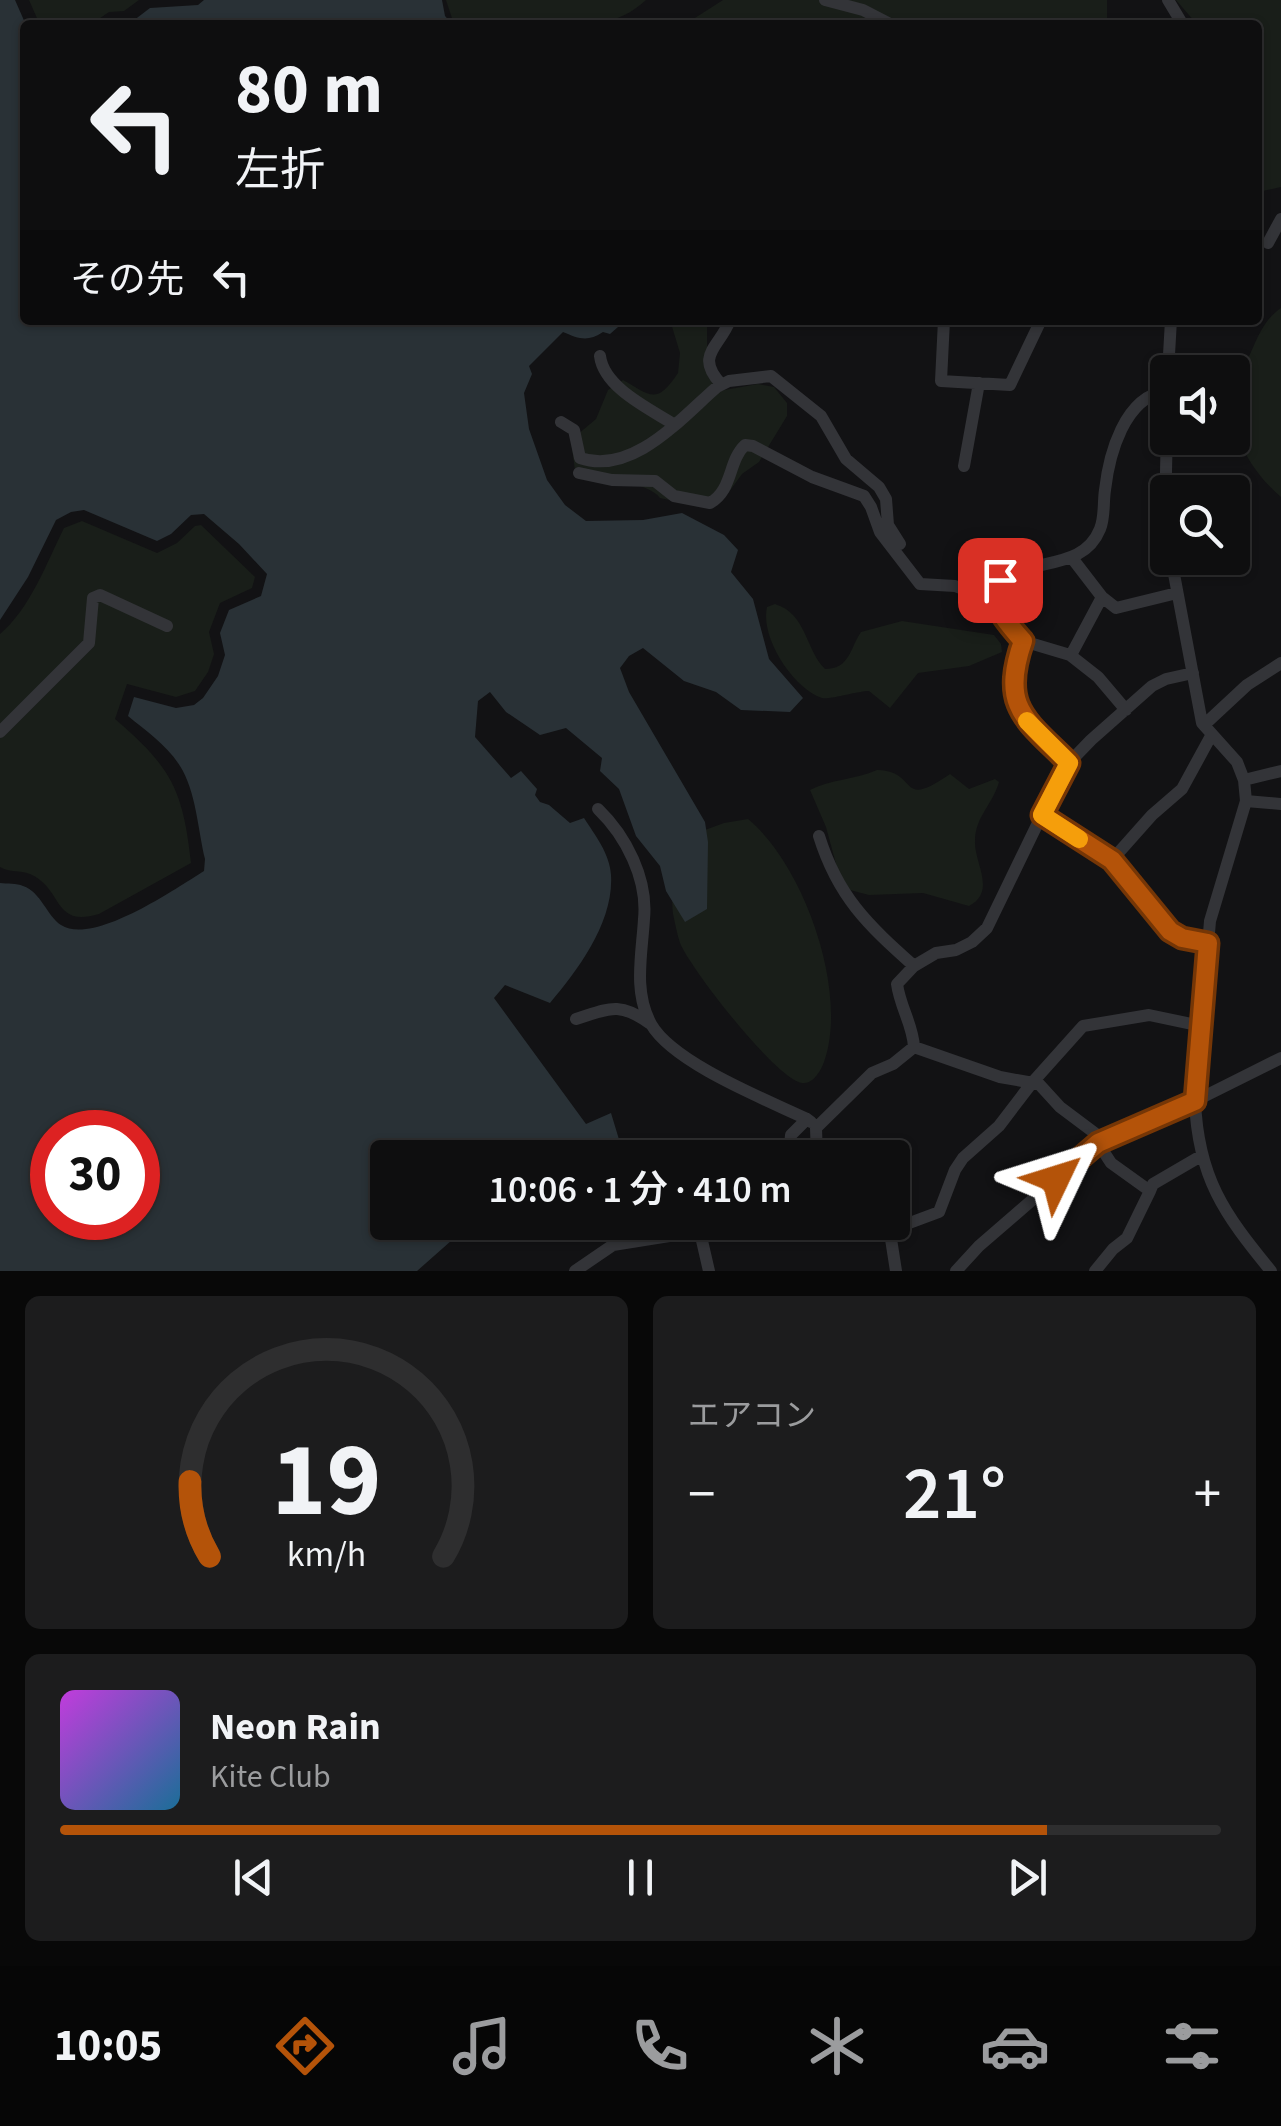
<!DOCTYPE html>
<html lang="ja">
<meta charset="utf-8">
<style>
body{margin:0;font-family:"Source Sans 3","Noto Sans JP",sans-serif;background:#1c1c1d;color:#f1f3f6;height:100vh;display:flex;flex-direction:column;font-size:38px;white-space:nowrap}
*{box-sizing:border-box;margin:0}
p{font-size:32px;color:#9b9c9e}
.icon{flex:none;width:55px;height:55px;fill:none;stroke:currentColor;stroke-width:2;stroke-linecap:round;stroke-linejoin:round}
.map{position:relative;height:1271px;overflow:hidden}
.details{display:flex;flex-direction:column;gap:25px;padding:25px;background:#080808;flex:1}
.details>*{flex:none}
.banner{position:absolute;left:20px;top:20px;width:1242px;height:305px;border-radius:10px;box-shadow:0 2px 8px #0004,0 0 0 2px #2e2e2f;background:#0e0e0f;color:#f1f3f6;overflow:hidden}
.fabs{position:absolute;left:1150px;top:355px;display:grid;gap:20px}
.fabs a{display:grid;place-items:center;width:100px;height:100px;border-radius:10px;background:#0e0e0f;box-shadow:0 2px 8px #0004,0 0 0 2px #2e2e2f;font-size:50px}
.speed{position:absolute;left:30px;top:1110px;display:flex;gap:20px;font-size:50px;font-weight:700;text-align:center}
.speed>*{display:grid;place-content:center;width:130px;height:130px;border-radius:50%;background:#0e0e0f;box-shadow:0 2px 8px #0004,0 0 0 2px #2e2e2f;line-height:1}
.speed .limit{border:15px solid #d22;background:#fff;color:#111}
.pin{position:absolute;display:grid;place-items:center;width:85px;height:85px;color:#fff;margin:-42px;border-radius:20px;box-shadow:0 5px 15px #0006}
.me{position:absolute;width:110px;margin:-55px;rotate:49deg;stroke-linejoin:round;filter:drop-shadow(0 0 8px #0008)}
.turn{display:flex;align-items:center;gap:35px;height:210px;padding:0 50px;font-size:45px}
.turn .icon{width:130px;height:130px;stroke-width:2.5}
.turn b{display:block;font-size:70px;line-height:85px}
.then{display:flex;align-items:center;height:95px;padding:0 50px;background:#0003;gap:20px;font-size:38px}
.big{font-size:75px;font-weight:600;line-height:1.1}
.details .tile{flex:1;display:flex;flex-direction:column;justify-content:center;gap:15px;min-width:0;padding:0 35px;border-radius:15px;background:#1c1c1d}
.details .dial{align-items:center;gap:0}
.dial svg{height:260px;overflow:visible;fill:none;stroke:#2e2e2f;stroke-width:7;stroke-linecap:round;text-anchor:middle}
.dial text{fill:#f1f3f6;stroke:none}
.song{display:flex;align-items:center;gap:30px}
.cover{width:120px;height:120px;border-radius:15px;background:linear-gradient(135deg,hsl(290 70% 55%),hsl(200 70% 35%))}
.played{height:10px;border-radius:5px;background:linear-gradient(90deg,#b45309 85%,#2e2e2f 85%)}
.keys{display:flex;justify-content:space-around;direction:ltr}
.heat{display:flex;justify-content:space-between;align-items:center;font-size:55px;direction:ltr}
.details .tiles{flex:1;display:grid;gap:25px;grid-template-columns:1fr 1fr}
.tile:last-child{grid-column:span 2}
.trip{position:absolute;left:370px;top:1140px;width:540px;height:100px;border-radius:10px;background:#0e0e0f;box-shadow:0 2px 8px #0004,0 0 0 2px #2e2e2f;font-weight:600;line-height:100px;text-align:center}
.tabs{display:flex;height:160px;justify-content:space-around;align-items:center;background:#060606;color:#9b9c9e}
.tabs .icon{width:70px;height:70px}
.tabs .on{color:#b45309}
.tabs b{font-size:45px;color:#f1f3f6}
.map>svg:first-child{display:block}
.green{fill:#191e19}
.water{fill:#293136;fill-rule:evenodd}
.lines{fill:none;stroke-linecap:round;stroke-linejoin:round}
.street{stroke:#333438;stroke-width:12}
.route-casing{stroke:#753606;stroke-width:25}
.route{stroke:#b45309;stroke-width:18}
.slow{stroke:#f59e0b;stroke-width:18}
</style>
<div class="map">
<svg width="1281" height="1271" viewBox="0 0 1281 1271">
<rect width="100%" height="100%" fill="#121214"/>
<path class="green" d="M29,0H139L124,11L109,12L90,25H40Z
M446,0H646C594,49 520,9 458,23L452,18Z
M723,0H1107V25H684Z
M1176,0H1281V187L1258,192V25L1195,22Z
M1281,308V497C1250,471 1225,428 1235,387C1238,375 1246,363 1251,352C1259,334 1265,319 1281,308Z
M670,320H698L707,327V349L719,391L758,384L774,387L787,403V416L759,462L742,474L729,492L706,508L660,498C649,482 595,476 575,471L571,440L596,419L608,390L623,380C650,395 656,406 678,373L680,353Z
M82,521L157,553L177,543L195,526L201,525L255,577L252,588L220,603L209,632L214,654L208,672L195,691L176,697L127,684L115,719C171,767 183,789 191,863L99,914C52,928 64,889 30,874C20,870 10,873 0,867V634C30,609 47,562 64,528Z
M775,604C807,614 805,649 825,669C850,669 850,648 861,632L902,621L994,635L1001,644L1002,652L969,666L918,673L890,708L869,691C857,691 830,700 822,698C793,688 760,638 767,607Z
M877,770C920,771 897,811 950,774L969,789L995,779L999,782C993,804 975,817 975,841C974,863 997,891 969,906L923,893L869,895L850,890L838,871L826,827L810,790C830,779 855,780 877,770Z
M748,819C804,865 849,992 824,1062C821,1070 814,1083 804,1083C780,1085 690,968 680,943C677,934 675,923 673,914C669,883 682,861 694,834L724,823Z"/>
<path class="water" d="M0,0H15L26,25L25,320H626L610,334L603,332C588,342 579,339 563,332L529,366L532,374L524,393L529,429L547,480L565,505L586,521L643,520L682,513L724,535L738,550L731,572L753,599L769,659L803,698L790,712L741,710L716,692L684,681L643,648L629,656L620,668L629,692L705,822L708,842L707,909L685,922L666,891L660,866L636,836L619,789L600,771L602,758L566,728L540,735L506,712L490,692L478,701L475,737L511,778L521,771L537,789L535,795L540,802L549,805L570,823L584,818C595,835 610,854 611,875C614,922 578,970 550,1003L505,985L494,998L586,1124L611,1113L621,1146L604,1158H388V1222L487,1223L463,1237L460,1233L417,1271H0V883C7,884 17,883 23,886C41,892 47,916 61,925C93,946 175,889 204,871L205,859C198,830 196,791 180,766C167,745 146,731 128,716L134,697L176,708L194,705L203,698L218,676L225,655L220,633L229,610L261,596L267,574L239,544L204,514L191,515L171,534L157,541L84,510L71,512L56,520L28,577L0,620ZM52,1132H138V1218H52Z
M204,0H442L445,16L453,25H111L129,24L150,8L198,5Z"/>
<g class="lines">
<path class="street" d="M825,0L863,10L892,25
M1168,0L1183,25
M1268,243L1281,219
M944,320L941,381L1010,385L1041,320
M600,356C604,388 650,409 675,425
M1168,372L1171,320
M1168,375L1165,521L1168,537
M721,384C694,355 720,347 730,320
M561,422L574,430L580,458C633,476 682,417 717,387L729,381L771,376L821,416L846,459L879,487L886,499L888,525L900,544
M964,466L979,383
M579,473L612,480L655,481L674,496L710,503C733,490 728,461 745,445L753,446L812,477L864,496L871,507L880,532L920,584L955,586L981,596L1023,641L1070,655L1098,677L1126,710
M1171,558L1202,723L1237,762L1244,780L1246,801L1210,921L1195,1101C1198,1177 1224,1214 1271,1271
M1102,597L1116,608L1177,593
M997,607L992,592C1017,552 1081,577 1100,529C1105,517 1103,503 1105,490C1109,455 1124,397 1166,391
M1023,641C1000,707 1025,719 1069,763
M1071,655L1102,597L1072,558
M1204,725L1247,685L1281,663
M0,732L89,643L93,598L100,595L167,626
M1244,780L1281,771
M1246,801L1281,804
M598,809C626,836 648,879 644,919C642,954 633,991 651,1024C673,1063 767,1100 807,1119
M1042,815L1112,860L1170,931L1182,938L1208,943
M819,836C838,897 868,925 914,966
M1112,860L1152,815L1182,789L1212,734
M576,1019C608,1009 619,1001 649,1023
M914,1047C913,1025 900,1007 897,984L914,966L936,953L956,950L972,942L987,928L1065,767L1091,740L1152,686L1166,679L1193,673
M914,1047L1000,1077L1039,1084L1060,1107L1104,1140
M789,1158L791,1135L807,1119L811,1122
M817,1158L816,1128L872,1073L893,1064L914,1047
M1150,1191L1153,1184L1201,1156
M883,1222L891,1239L896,1271
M888,1231L939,1212L955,1170L963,1158L999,1126L1031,1084L1083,1026L1149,1015L1201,1026
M700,1232L709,1271
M575,1271L613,1245L713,1229L738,1222
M956,1271L979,1246L1098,1143L1195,1101L1281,1058
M1095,1271L1113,1249L1127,1238L1150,1191L1111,1163L1098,1143"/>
</g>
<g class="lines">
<defs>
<path id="route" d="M1000,580L992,592C998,613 1009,625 1023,641C1000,707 1025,719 1069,763L1042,815L1112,860L1170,931L1182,938L1208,943L1195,1101L1098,1143L1056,1179"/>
</defs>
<use href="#route" class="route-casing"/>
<use href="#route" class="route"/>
<path class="slow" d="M1027,721L1069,763L1042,815L1079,839"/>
</g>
</svg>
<div class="fabs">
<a><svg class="icon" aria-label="sound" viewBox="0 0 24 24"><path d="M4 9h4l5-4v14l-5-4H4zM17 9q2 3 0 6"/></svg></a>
<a><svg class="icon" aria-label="search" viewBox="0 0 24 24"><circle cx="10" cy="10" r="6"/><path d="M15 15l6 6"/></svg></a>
</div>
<div class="speed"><div class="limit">30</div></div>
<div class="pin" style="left:1000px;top:580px;background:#d93025"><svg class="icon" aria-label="arrive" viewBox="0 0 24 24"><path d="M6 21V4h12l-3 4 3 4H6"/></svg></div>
<svg class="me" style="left:1056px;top:1179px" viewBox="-20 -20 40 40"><path d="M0-17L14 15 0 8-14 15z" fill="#b45309" stroke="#fff" stroke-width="4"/></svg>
<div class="trip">10:06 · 1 分 · 410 m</div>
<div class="banner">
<div class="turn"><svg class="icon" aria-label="left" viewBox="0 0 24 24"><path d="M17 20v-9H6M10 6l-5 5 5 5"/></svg><div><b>80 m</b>左折</div></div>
<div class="then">その先<svg class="icon" aria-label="left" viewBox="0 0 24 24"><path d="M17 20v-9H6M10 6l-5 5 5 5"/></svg></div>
</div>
</div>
<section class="details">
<div class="tiles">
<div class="tile dial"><svg viewBox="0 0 100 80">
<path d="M14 69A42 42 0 1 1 86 69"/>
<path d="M14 69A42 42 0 0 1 8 46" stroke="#b45309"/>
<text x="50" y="56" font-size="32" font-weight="700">19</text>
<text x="50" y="72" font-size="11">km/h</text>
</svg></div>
<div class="tile"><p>エアコン</p>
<div class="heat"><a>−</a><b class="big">21°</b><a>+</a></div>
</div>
<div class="tile">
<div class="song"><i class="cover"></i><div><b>Neon Rain</b><p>Kite Club</p></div></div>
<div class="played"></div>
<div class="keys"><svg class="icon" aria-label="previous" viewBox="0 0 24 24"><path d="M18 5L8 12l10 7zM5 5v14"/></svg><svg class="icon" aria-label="pause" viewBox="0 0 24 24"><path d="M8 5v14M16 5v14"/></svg><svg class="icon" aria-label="next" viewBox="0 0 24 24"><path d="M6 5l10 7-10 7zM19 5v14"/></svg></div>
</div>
</div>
</section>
<nav class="tabs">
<b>10:05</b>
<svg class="icon on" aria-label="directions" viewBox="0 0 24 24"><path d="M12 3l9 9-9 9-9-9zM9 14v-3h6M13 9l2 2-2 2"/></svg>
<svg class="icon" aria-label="music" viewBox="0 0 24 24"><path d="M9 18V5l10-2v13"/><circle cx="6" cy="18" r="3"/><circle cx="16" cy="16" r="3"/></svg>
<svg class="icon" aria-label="phone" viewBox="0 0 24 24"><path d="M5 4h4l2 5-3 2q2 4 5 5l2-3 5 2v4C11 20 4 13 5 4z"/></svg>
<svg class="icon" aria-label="climate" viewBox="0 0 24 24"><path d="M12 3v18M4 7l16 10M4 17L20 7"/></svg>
<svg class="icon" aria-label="car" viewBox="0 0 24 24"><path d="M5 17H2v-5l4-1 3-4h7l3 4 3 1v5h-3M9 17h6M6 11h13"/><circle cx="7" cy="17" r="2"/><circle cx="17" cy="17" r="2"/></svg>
<svg class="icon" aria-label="filters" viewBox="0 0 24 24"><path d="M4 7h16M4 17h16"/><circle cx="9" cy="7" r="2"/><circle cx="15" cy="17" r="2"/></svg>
</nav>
